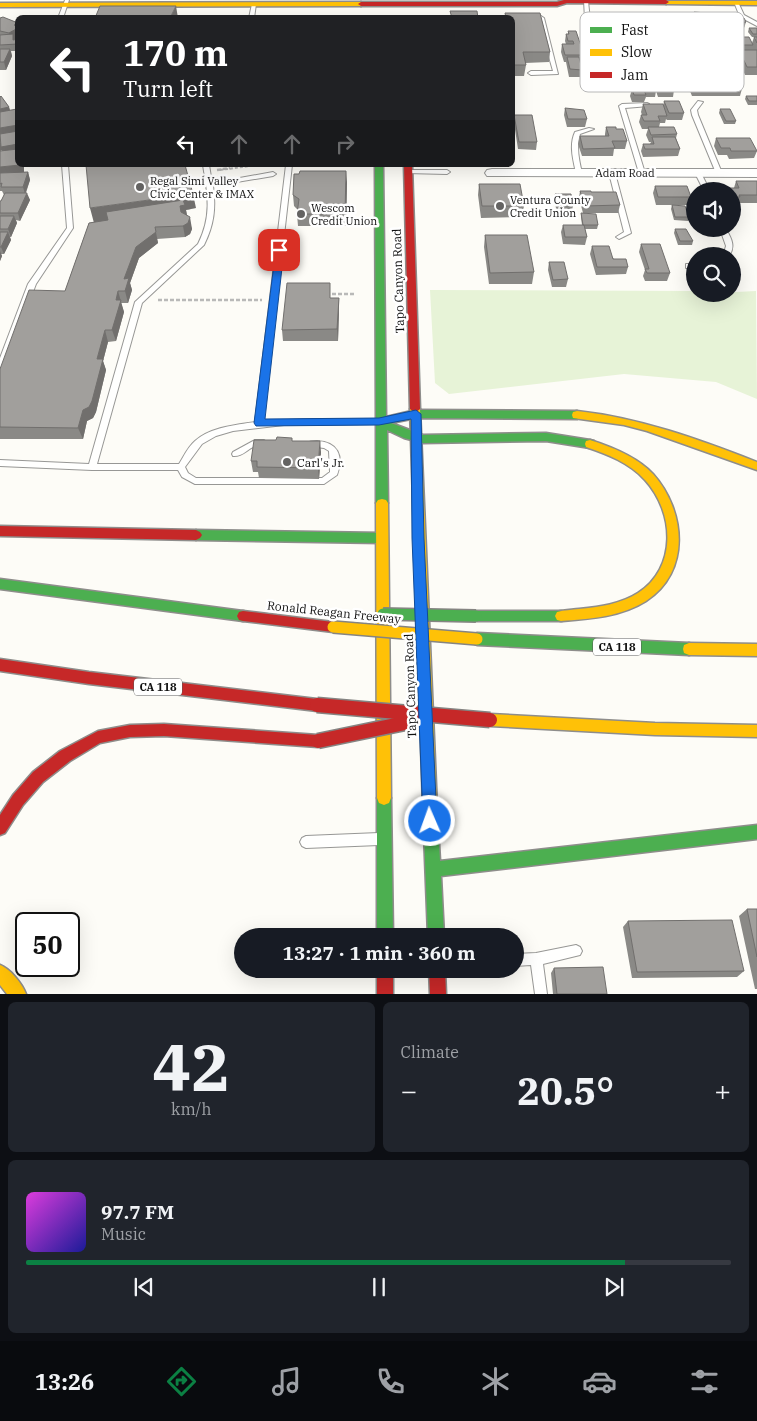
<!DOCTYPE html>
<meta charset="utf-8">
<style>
body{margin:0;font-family:"IBM Plex Serif",serif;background:#20242c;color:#f1f3f6;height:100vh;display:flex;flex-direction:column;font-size:19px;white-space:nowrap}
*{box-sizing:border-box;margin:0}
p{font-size:16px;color:#9ea1a6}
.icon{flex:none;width:28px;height:28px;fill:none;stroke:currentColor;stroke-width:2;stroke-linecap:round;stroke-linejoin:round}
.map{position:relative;height:994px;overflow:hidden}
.drawer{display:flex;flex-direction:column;gap:8px;padding:8px;background:#0d0f14;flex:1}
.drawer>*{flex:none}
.guide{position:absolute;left:15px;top:15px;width:500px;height:152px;border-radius:8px;box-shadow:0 5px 20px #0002;background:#202124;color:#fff;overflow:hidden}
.buttons{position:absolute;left:686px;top:182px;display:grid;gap:10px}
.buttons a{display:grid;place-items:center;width:55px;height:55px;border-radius:50%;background:#171b24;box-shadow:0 5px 20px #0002;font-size:25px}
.speed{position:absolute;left:15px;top:912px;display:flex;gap:10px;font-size:25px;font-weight:700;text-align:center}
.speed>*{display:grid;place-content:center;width:65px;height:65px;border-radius:50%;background:#171b24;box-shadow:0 5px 20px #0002;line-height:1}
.speed .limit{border:2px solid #111;border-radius:8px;background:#fff;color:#111}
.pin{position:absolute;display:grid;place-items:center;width:42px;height:42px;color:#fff;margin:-21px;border-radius:10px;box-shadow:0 2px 8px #0006}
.me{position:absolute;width:55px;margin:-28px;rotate:358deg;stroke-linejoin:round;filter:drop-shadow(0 0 4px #0008)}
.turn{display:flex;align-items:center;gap:18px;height:105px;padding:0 25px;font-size:22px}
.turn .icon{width:65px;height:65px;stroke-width:2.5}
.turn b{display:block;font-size:35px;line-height:42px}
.lanes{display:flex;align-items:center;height:48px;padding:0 25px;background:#0003;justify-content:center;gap:25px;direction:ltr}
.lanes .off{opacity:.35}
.big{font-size:38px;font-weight:700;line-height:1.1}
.drawer .tile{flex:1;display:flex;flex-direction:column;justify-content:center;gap:8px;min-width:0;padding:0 18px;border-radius:8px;background:#20242c}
.drawer .dial{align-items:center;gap:0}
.dial b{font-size:65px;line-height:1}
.song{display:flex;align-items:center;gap:15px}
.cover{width:60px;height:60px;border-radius:8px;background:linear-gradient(135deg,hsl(300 70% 55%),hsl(240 70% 35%))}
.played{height:5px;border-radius:2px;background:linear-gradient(90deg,#0b8043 85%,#363941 85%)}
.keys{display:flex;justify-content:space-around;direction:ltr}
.heat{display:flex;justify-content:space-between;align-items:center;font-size:28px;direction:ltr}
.drawer .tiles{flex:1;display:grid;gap:8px;grid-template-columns:1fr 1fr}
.tile:last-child{grid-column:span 2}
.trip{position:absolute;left:234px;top:928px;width:290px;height:50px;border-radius:25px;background:#171b24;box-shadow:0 5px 20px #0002;font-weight:700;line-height:50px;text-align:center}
.tabs{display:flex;height:80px;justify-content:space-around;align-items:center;background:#090b0e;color:#9ea1a6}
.tabs .icon{width:35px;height:35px}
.tabs .current{color:#0b8043}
.tabs b{font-size:22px;color:#f1f3f6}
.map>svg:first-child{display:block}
.green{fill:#e7f3d7}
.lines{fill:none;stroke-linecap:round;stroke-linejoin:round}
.lane-casing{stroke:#979795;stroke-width:2}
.street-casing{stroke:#979795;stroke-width:2}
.fast-casing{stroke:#8e8d8b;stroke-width:3}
.slow-casing{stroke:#8e8d8b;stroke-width:3}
.jam-casing{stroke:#8e8d8b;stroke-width:3}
.path-far1{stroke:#b9b9b8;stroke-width:2;stroke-dasharray:3 2;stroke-linecap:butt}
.path{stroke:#b9b9b8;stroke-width:2.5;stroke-dasharray:4 2;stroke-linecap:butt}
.lane{fill:#fffffe;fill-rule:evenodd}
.street{fill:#fffffe;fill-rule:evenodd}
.fast{fill:#4caf50;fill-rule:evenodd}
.slow{fill:#ffc107;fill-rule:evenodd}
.jam{fill:#c62828;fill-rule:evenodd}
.fast-bridge-casing{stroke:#858482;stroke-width:14;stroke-linecap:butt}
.slow-bridge-casing{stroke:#858482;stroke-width:14;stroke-linecap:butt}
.jam-bridge-casing{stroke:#858482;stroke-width:17;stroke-linecap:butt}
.fast-bridge{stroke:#4caf50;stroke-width:11}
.slow-bridge{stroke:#ffc107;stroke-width:11}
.jam-bridge{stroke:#c62828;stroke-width:14}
.wall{fill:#8a8986}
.shaded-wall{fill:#716f6d}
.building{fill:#a19f9c;stroke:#716f6d}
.route{fill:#1a73e8;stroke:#114b97}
.poi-dot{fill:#646362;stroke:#fff;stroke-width:2}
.labels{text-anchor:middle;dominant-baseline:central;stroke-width:5;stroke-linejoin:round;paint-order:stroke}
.far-street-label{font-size:11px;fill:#111;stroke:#fff}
.far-poi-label{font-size:11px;fill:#111;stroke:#fff;text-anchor:start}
.shield{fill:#fff;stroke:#585858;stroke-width:1}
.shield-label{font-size:11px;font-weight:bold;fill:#111}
.street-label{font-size:12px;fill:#111;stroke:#fff}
.poi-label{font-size:12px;fill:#111;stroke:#fff;text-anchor:start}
.key{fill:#fff;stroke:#b8b8b8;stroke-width:1}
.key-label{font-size:14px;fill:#111}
</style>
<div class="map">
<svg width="757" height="994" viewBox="0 0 757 994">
<rect width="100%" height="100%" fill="#fdfcf7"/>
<path class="green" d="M430,290L695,291V294L756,291L757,399L716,382L624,374L449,394L435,383Z"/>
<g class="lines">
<defs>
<path id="lane" d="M65,0H69L63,18H58Z
M584,0L588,1L592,39L602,64L599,66L596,64L586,39Z
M734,2H738L744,15L757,22V26L740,17Z
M254,3L256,4L254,18H249L252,4Z
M541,16L544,18L558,74L531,75L528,73L531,71H553L538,18Z
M698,101L703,102L697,110L698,115L722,173L721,174L716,173L692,115L691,110Z
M647,103L649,104V106L625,108L645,173L642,175L639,173L619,106L622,104Z
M589,128L594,129L580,134C576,147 579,160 582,173L579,175L576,173C573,159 569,145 575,132Z
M62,165H68L73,228L36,284L4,368L0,371V358L28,284L67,228Z
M203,165H209L212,183L273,172L276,174L273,176L213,186C216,208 214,225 204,245L142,303L97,464H179C184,456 188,447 195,441C211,427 235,425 255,422L286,165H292L263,421L312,419H378L381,420L382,422L381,424L284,425L233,431L216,436L202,444L185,467L188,473L196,478H322L330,472L329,451L324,448L307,446L306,444C309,441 312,441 317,441C338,442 344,456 337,475L324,484H195L182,477L178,470H92L0,466V460L89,464L135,302L198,244C212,216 208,195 203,165Z
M408,170H447L450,172L447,174L406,173L405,172Z
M612,171L615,173L631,233L619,239L616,237L624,232L609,173Z
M698,171L701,173L710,191H704L695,173Z
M720,229H726C731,238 736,246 729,256H723L726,246Z
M686,264H695V268H686Z
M255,440H264L268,443C264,447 262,445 256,446C248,448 243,457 233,456L232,454L233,452Z
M379,833L383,835L385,839L383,843L379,845L306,848L302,846L300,842L302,838L306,836Z
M576,945L580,947L582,951L580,955L543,964L547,994H535L531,965L515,966V954L536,953Z"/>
<path id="street" d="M492,169H757V177L487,176L485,173L487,170Z"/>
<path id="fast" d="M375,165H383L386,417L416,410L577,411L582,415L577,419L416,418L391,423L423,435L546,433L590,440L594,441L595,444L594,447L590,448L546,441L423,443L404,438L387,430L388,503L386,506H378L376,503V425L374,422L376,419Z
M196,530L381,533L385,535L387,538L385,541L381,543L196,540L192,538L190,535L192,532Z
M0,579L243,611L247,612L249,616L247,620L243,621L0,589Z
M476,611H561L565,612L567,616L565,620L561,621H476L472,620L470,616L472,612Z
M477,633L689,643L694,645L695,649L694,653L689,655L477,645L473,643L471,639L473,635Z
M384,791L389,793L391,798L393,936H377V798L379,793Z
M430,801L435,803L437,808L440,861L757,825V839L441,876L444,936H428L423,808L425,803Z"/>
<path id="slow" d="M664,1H757V5L666,4L664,3Z
M0,3L361,2L364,4L361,6L0,7Z
M415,405L420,409L437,808L435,813L430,815L425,813L423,808L410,409Z
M577,411C640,418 698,439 757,462V470L647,431L624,425L573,418L572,415L573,412Z
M590,440C612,447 637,457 653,474C686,511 691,572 646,601C621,617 589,619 561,621L557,620L555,616L557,612C564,610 572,610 579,609C599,607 621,604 638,593C677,568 675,513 645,480C630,463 607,454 586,447L585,444L586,441Z
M382,499L386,500L388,503L391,798L389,803L384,805L379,803L377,798L376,503L378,500Z
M689,643L757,644V656L689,655L684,653L683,649L684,645Z
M490,714L655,723L757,725V737L655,735L490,726L485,724L483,720L485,716Z
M0,965C10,969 22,983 26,994H7L0,985Z"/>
<path id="jam" d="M564,0H666L669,2L666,4L567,3L557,6H361L358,4L361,2H557Z
M404,165H412L420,409L415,413L410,409Z
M0,526L196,530L200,532L202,535L200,538L196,540L0,536Z
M243,611L333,622L337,623L339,627L337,631L333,632L243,621L239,620L237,616L239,612Z
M0,659L89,672L317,699L322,701L324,705L322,709L317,711L89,684L0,671Z
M164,724L318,735L323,736L325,741L323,746L318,747L164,736L130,737L100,743L70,761L43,782L23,805L5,833L0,835V815L13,795L33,772L60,751L98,731L130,725Z
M377,969H393V994H377Z
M429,969H445L446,994H430Z"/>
</defs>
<use href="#lane" class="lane-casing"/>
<use href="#street" class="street-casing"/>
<use href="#fast" class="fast-casing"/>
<use href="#slow" class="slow-casing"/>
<use href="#jam" class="jam-casing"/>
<path class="path-far1" d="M220,170L250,166"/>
<path class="path" d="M217,170L230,168
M326,294H356
M158,300H262"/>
<use href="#lane" class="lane"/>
<use href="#street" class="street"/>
<use href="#fast" class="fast"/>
<use href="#slow" class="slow"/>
<use href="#jam" class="jam"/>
<defs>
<path id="fast-bridge" d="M383,614L476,616"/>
<path id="slow-bridge" d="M333,627L477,639"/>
<path id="jam-bridge" d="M317,705L490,720
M318,741L410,722"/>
</defs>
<use href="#fast-bridge" class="fast-bridge-casing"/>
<use href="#slow-bridge" class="slow-bridge-casing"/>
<use href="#jam-bridge" class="jam-bridge-casing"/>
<use href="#fast-bridge" class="fast-bridge"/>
<use href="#slow-bridge" class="slow-bridge"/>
<use href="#jam-bridge" class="jam-bridge"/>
</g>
<path class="wall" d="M694,12L712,26L710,33V35L709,42H693L686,24L688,17H693Z
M505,13H540L550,52L549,62L525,63L526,65L524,76H512V18H505Z
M0,18L18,23V36L15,38V39H18V51H11L12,56L6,70H0Z
M728,18L746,22L742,34H731L726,25Z
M635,22L655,41L653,48H640L634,29Z
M659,24L683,31L681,38H679L680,40L678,47H665L657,31Z
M749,28H757V75H745L737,57L738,52H730L726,44L728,37L752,43L754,37H752L748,32Z
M568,31L584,55L582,62H580L582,70L581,77H569L566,62H564L561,52L562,44H566L565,41L566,34H568Z
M596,32L620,43L618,50H598L594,39Z
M705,57L721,60L730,66L729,68L743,85L740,96H692L685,79L688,68H706L703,64Z
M667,60L683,67L682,71H669L666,64Z
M626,63L645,70L644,73L628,74L625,66Z
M586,64L604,72V76H588L586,68Z
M646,64L663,73L662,76H649L646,67Z
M633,79L655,85L656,79L674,90L673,97H658L656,91L655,97H646L644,102H632L630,96L632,89L631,86Z
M746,96H757V105H748L745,99Z
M0,97L9,107L24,165V172H28L30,180L26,193L30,200L20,221L16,220L17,223L11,237H10L11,240L4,254H1L2,256L0,261V201H1L4,195L2,191H0V152L2,151V150L0,151Z
M664,101L684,113L682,120H667L666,119L665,123H660L659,127L677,134L676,138L680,149L678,156L643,157L641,151L643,144H650L651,142H649L646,135L648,129H642L639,122L641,115H642L641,112L643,104L663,106Z
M565,108L587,119L585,127H567L564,115Z
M720,109L736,121L735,124H724L719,113Z
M514,115L537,142L536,150L518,149L514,123Z
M606,127L616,129L627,141L625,149H614L613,156H582L578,144L580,136H605V134Z
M716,138L757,151L754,158L729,159L727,155H718L714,146Z
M736,181H757V203H738L737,205H732V191H728L729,188H734Z
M347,182L346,226H298L297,214V209L294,206L293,195Z
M479,184L524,206L522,217L481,218L478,195Z
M655,186L691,197L689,205H656L653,193Z
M580,191L591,192L620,205L618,213H585L598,225L597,229H585L587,237L585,245L563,244L561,232L563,225H582L581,217V213H583L579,198Z
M555,194L573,206L572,210L556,209L555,198Z
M672,205L689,217L688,221L674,220L671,209Z
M196,208L186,210L187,215L192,229L190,234L185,237L157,239L158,243L139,258L130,283L132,290L128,303H121L124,312L116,341L108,342L103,361L106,370L96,412L93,418L87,421L83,439H0V369L65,291L89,223Z
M675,229L693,241L692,245H678L674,233Z
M485,235L534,272L532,284H489L484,247Z
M641,244L670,273L667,281H645L643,276L645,270L639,252Z
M592,246L628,267L626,274L596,275L590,254Z
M549,262L568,279L566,287H552L548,270Z
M331,298H339V309L338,341H283L282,330Z
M276,440L293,441L321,452L319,479L259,478L258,472H253L251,461Z
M747,909H757V989H755L739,916Z
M628,921L744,971L737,977L632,978L623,927Z
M554,968L607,994H553L551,973Z"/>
<path class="shaded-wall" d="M176,6L178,18H170Z
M18,24V36L15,38L16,41L11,40L9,33L14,25Z
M10,49L12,56L6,70L4,62Z
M9,107L11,114L0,117V109Z
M18,125V133L0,136V128Z
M0,143L18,144V152L3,154L2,150L0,151Z
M20,165H24V172L0,175V167Z
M346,171L347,182L346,226L345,214Z
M28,172L30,180L25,194L23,187Z
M27,193L30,200L20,221L18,213Z
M193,194L196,208L186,210L187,216L94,223L90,208Z
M14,216L17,223L11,237L8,229Z
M190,217L192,229L190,234L185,237L183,226Z
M155,227L158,243L139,258L130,283L132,290L128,303L125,291L124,279L136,247Z
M8,232L11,240L4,254L1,247Z
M0,251L2,256L0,261Z
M118,291L124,312L116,341L112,330L116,300Z
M339,298V309L338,341L337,329Z
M105,330L108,342L103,361L106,370L96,412L93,418L87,421L83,439L78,428Z
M320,441L321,452L319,479L318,468Z"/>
<path class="building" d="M100,6H176L170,18H95Z
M450,11H477L478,18H452Z
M694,12L707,13L712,26H707L710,35L695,34L688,17H696Z
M505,13H540L550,52H523L526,65H512V18H506Z
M3,17L18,23V24L14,25L18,26V28L9,33L0,31V18Z
M728,18H744L746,22L741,23L744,27H733Z
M749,28H757V34H753Z
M568,31H576L584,55H565L562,44H574L573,41H568L566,34H569Z
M13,34V40L18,39V44L0,45V35Z
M728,37H749L753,45H732Z
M754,37H757V43Z
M0,49H10L4,62H0Z
M739,50H757V67H747Z
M567,57H579L582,70L570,69Z
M633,79H653L656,90H644L646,95H634L632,89H636Z
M1,96L9,107L0,109V97Z
M746,96H757V101H749Z
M664,101H679L684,113H669Z
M643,104H663L667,116H658L660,121H644L641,115H647Z
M565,108L584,110L587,119H568Z
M17,109L18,113V125L0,128V112Z
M720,109H730L736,121H726Z
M514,115H532L537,142H519Z
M606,127H616V129H623L627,141H612L615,148L583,149L580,136H609Z
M648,127H674L677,134L651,135Z
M18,131V144L1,147L0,134Z
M652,137H675L680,149H645L643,144H654Z
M716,138H750L757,151H731L730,148H721Z
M18,149V165H20L0,167V151Z
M86,165H185L193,194L90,208Z
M300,171H346L345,214H297L299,199L293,195L294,174H299Z
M28,172L23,187H1L2,183L0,184V173Z
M736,181H757V195H739L740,197H733L732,191H730L729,188H739Z
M479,184H520L524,206H482Z
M655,186H687L691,197H658Z
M580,191H591V192H616L620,205L585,206Z
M5,193H27L18,213H0V201H1Z
M555,194H571L573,206L557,205Z
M183,200L185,205L180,206L181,212L190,217L188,223L183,226L155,227L156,232L136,247L124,279L129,278L125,291H118L116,300H121L112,330H105L97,359H103L92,401L89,407L83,410L78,428L0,427V369L29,290L65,291L89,223L108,220L106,212Z
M672,205L685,206L689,217H675Z
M581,213L596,214L598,225H583Z
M0,216H14L8,229H0Z
M563,225H584L587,237H565Z
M675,229H686L693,241H680Z
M0,232H8L1,247H0Z
M485,235H527L534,272L490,273Z
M641,244H660L670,273H647L645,269H649Z
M592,246H609L613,259H626L628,267H597Z
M549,262H564L568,279L553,280Z
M287,283H330V298H339L337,329L282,330Z
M277,437L292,438V441H320L318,468L257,467V461H251L254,440H276Z
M747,909H757V957Z
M732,920L744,971L637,972L628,921Z
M603,967L607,994H557L554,968Z"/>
<path class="route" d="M276,248L284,250L265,419L379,418L416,410L421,414L424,538L437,821L435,827L430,829L425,827L423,821L412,538L411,419L379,425L256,426L254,423Z"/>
<g class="poi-dot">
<circle cx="140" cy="187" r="5"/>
<circle cx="500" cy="206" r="5"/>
<circle cx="301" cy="214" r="5"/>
<circle cx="287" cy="462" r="5"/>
</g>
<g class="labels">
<g class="far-street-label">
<text x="625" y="173">Adam Road</text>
</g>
<g class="far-poi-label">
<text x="150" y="181">Regal Simi Valley<tspan x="150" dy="13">Civic Center &amp; IMAX</tspan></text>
<text x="510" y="200">Ventura County<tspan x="510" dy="13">Credit Union</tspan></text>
<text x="311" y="208">Wescom<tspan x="311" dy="13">Credit Union</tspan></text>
</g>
<g class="shield">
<rect x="593" y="638.5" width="48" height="17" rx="4"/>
<rect x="134" y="678.5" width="48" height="17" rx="4"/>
</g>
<g class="shield-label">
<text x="617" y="647">CA 118</text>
<text x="158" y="687">CA 118</text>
</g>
<g class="street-label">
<text transform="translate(398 281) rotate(-92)">Tapo Canyon Road</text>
<text transform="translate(334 612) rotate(6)">Ronald Reagan Freeway</text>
<text transform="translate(410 686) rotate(-92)">Tapo Canyon Road</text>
</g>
<g class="poi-label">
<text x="297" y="462">Carl's Jr.</text>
</g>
</g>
<rect x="580" y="12" width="164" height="80" rx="8" class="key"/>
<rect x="590" y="27" width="22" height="6" fill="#4caf50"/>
<rect x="590" y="49" width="22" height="7" fill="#ffc107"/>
<rect x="590" y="72" width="22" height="6" fill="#c62828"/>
<g class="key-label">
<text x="621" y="35">Fast</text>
<text x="621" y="57">Slow</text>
<text x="621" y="80">Jam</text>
</g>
</svg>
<div class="buttons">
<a><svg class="icon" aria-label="sound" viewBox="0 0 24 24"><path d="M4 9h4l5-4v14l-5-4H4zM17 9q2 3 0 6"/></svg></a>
<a><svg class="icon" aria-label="search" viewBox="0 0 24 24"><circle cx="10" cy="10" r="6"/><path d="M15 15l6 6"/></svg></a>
</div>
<div class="speed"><div class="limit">50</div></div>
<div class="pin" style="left:279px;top:250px;background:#d93025"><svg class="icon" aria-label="arrive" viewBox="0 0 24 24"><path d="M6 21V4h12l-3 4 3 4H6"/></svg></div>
<svg class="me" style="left:430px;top:821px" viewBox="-20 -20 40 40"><circle r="17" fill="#1a73e8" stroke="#fff" stroke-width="3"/><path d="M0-11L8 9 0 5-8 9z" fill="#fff"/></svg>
<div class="trip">13:27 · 1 min · 360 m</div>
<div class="guide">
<div class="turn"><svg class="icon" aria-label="left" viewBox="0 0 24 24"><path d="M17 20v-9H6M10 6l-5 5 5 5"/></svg><div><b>170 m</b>Turn left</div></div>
<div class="lanes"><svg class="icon" aria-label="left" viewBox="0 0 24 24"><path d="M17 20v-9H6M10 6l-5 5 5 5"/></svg><svg class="icon off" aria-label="ahead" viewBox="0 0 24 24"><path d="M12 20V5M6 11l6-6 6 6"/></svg><svg class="icon off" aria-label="ahead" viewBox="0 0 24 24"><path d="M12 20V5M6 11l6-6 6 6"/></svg><svg class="icon off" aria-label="right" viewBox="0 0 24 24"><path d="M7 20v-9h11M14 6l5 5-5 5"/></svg></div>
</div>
</div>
<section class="drawer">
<div class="tiles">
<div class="tile dial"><b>42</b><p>km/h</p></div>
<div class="tile"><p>Climate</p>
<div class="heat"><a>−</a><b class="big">20.5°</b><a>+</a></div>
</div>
<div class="tile">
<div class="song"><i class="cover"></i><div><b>97.7 FM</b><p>Music</p></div></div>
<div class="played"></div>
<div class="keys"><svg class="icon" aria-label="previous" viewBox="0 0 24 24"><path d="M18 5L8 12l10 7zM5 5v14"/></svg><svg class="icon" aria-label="pause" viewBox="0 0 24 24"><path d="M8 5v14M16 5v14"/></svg><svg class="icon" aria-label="next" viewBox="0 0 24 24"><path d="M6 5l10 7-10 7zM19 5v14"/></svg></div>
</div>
</div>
</section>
<nav class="tabs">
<b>13:26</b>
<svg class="icon current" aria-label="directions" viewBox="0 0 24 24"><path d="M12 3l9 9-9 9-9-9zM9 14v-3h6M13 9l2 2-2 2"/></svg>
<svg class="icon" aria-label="music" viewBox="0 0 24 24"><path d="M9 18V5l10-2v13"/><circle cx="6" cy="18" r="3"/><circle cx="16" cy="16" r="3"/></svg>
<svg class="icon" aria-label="phone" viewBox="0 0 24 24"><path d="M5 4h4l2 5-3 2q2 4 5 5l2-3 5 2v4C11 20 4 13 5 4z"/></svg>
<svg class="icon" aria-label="climate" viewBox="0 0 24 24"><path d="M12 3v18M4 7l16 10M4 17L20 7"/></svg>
<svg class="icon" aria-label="car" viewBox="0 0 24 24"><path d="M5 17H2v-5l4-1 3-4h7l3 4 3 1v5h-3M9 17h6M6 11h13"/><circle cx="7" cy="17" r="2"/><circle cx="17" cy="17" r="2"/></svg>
<svg class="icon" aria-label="filters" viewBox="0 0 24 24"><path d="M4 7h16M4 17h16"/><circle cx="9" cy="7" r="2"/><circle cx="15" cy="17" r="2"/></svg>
</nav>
